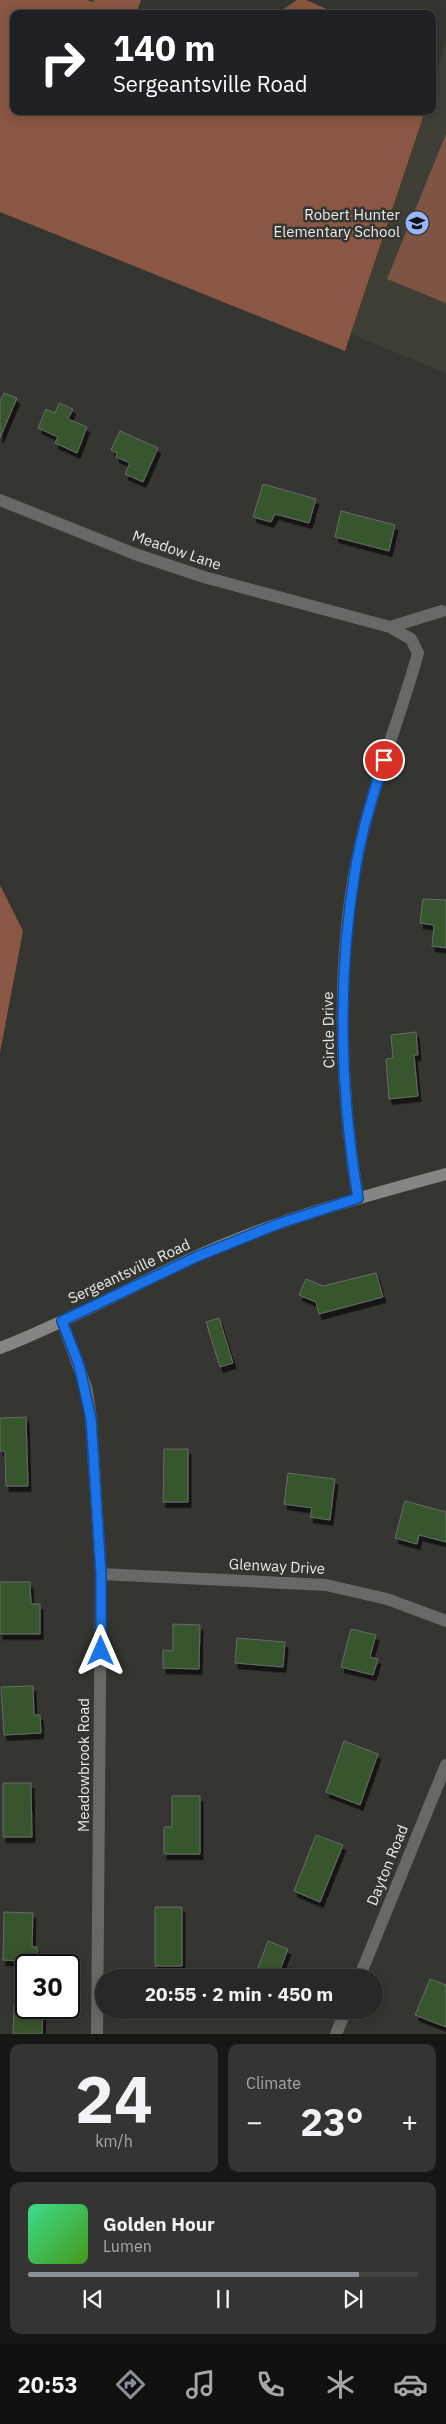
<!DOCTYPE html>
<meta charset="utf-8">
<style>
body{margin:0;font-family:"IBM Plex Sans",sans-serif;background:#343432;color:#f1f3f6;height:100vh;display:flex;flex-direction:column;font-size:19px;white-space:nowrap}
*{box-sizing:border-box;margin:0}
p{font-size:16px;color:#a5a6a7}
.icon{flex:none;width:28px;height:28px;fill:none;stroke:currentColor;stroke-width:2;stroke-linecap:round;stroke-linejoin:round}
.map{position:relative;height:2034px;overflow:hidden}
.side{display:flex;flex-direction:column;gap:10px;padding:10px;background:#161615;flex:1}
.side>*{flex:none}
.top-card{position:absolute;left:10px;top:10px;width:426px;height:105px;border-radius:10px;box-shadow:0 2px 12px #0003,0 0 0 1px #444443;background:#202124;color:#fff;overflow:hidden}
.speed{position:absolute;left:15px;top:1954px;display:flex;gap:10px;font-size:25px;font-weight:700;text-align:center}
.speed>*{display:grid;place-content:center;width:65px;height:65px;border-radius:50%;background:#282826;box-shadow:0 2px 12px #0003,0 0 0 1px #444443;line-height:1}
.speed .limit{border:2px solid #111;border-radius:8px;background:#fff;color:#111}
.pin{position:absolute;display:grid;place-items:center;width:42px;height:42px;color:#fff;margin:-21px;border:2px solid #fff;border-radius:50%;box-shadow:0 1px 5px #0007}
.me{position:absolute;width:55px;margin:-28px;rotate:0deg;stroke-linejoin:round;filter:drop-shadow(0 0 4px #0008)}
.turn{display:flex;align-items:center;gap:18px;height:105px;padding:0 20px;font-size:22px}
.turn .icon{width:65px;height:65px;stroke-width:2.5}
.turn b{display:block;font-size:35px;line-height:42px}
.big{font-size:38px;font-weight:800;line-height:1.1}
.side .widget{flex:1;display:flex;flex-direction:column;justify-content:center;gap:8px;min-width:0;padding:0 18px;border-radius:10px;background:#343432}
.side .dial{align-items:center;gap:0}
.dial b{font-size:65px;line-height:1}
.song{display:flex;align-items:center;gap:15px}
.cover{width:60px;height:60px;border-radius:8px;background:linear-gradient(135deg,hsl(150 70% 55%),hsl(100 70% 35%))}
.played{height:5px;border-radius:2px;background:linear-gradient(90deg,#8c9099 85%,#444443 85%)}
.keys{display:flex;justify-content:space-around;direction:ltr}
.heat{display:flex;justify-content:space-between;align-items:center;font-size:28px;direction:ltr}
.side .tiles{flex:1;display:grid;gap:10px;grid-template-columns:1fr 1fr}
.widget:last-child{grid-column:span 2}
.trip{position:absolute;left:95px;top:1969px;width:288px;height:50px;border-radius:25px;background:#282826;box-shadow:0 2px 12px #0003,0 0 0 1px #444443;font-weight:800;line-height:50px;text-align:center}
.menu{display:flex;height:80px;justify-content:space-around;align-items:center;background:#10100f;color:#a5a6a7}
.menu .icon{width:35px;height:35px}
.menu .on{color:#8c9099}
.menu b{font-size:22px;color:#f1f3f6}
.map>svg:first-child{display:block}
.built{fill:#3f3f36}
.green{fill:#7e5444}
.forest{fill:#895743}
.building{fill:#37562e;stroke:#686b68;filter:url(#shadow)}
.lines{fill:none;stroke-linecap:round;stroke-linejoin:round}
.street{stroke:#6a6867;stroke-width:12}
.secondary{stroke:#878583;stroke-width:12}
.route-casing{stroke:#114b97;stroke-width:12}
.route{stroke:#1a73e8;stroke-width:9}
.labels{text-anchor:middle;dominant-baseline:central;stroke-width:5;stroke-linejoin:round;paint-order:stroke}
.poi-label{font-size:15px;fill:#eaeae8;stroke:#353532;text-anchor:end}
.street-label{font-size:15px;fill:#eaeae8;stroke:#353532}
</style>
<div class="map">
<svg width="446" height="2034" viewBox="0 0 446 2034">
<defs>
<filter id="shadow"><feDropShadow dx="3" dy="5.5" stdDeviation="0" flood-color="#0009"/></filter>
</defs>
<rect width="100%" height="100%" fill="#353532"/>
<path class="built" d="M446,41V373L351,334L425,111H432L433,87Z"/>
<path class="green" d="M446,134V303L387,279Z"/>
<path class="forest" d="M0,0H87L93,2L94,0H141L137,11L143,14H14V111H425L345,351L0,212Z
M297,0H306L338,14H276Z
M0,885L23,931L0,1053Z"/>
<path class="building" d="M4,393L17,398L0,438V401Z
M59,403L73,409L68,419L87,427L77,453L55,443L58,437L38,428L46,409L55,413Z
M120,431L158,448L143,482L125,474L130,463L116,457L117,453L111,450Z
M263,484L316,499L309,523L275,514L271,522L253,517Z
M341,511L395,525L389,551L335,537Z
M423,899L446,900V948L432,946L434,925L420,923Z
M416,1032L418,1055H414L418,1096L389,1099L386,1059L393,1058L391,1035Z
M376,1273L383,1297L319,1314L316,1302L299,1295L306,1279L323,1286Z
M219,1318L233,1363L220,1367L206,1322Z
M26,1417L28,1486H6L5,1451H0V1418Z
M164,1449H188V1502H163Z
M288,1473L335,1479L330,1520L310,1517L312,1508L284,1504Z
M405,1501L446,1512V1542L419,1535L417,1544L395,1538Z
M0,1582H30L31,1604H40V1634H0Z
M173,1624L200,1625L199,1669L163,1668V1650L173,1651Z
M351,1629L376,1635L370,1657L378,1659L373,1675L341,1667Z
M237,1638L285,1642L283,1667L235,1663Z
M33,1686L34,1715H40L41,1733L4,1735L1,1687Z
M344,1741L378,1754L360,1805L326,1792Z
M3,1783H31L32,1837H3Z
M172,1796H200V1854H164V1827H172Z
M316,1835L343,1845L320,1902L294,1891Z
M155,1907H182V1966H155Z
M4,1912L33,1913L32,1947H37V1962L3,1960Z
M268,1941L288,1949L277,1978H254Z
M430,1979L446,1985V2027L415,2015Z
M14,2006L43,2008L42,2034H13Z"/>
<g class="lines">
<path class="street" d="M0,500L135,554L204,577L390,627L411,639L418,653C401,716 375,777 361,841C335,952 339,1085 358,1198
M390,627L442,611
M62,1321L87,1390L91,1419L101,1574L97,2034
M101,1574L326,1585L387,1599L446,1621
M359,1978L446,1765
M336,2034L346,2010"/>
<path class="secondary" d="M0,1348C67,1322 130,1287 195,1257C276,1220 361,1197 446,1174"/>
</g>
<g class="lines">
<defs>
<path id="route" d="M101,1651V1574L91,1419L79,1365L62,1321L196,1257L278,1224L358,1198C340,1089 337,975 356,866C362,830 373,795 384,760"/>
</defs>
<use href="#route" class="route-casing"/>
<use href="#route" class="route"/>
</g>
<defs>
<symbol id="school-disc" viewBox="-11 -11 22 22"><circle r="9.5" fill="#98b6fd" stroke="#353532"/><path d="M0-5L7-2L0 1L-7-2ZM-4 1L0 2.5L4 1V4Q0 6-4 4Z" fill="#111"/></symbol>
</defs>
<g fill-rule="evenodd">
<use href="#school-disc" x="403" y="209" width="28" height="28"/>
</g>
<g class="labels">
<g class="poi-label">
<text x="400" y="214">Robert Hunter<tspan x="400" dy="17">Elementary School</tspan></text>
</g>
<g class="street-label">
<text transform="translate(177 550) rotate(19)">Meadow Lane</text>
<text transform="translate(328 1030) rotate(-91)">Circle Drive</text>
<text transform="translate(129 1271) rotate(-25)">Sergeantsville Road</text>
<text transform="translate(277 1566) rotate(3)">Glenway Drive</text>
<text transform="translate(83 1765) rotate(-90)">Meadowbrook Road</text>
<text transform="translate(387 1865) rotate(-68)">Dayton Road</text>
</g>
</g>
</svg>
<div class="speed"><div class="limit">30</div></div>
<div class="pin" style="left:384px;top:760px;background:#d93025"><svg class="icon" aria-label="arrive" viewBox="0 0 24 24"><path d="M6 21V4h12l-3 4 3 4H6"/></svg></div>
<svg class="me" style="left:101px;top:1651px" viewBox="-20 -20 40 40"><path d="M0-17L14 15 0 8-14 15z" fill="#1a73e8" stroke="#fff" stroke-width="4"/></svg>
<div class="trip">20:55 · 2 min · 450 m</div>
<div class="top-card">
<div class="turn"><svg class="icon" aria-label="right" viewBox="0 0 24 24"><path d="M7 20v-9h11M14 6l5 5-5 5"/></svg><div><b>140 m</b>Sergeantsville Road</div></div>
</div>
</div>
<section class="side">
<div class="tiles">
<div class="widget dial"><b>24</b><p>km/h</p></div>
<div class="widget"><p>Climate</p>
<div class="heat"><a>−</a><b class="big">23°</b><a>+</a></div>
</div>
<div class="widget">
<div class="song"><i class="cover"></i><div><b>Golden Hour</b><p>Lumen</p></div></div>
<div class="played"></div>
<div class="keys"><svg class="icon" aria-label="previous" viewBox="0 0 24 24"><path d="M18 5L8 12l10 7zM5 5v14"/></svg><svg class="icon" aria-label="pause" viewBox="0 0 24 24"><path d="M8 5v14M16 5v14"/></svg><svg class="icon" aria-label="next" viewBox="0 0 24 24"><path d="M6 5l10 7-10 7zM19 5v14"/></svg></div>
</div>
</div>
</section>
<nav class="menu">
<b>20:53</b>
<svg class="icon on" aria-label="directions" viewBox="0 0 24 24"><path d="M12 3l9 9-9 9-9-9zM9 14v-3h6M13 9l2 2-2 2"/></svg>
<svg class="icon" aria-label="music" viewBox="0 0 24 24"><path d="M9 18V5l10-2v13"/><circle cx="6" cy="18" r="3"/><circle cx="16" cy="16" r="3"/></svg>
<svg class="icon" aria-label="phone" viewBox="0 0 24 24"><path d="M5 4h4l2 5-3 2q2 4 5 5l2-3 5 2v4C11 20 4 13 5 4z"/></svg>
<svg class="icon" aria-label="climate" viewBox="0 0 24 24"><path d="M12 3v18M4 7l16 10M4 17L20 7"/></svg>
<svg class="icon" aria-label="car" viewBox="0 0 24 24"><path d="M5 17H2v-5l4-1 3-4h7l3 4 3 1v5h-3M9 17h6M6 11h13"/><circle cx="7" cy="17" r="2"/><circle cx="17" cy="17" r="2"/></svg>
</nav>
